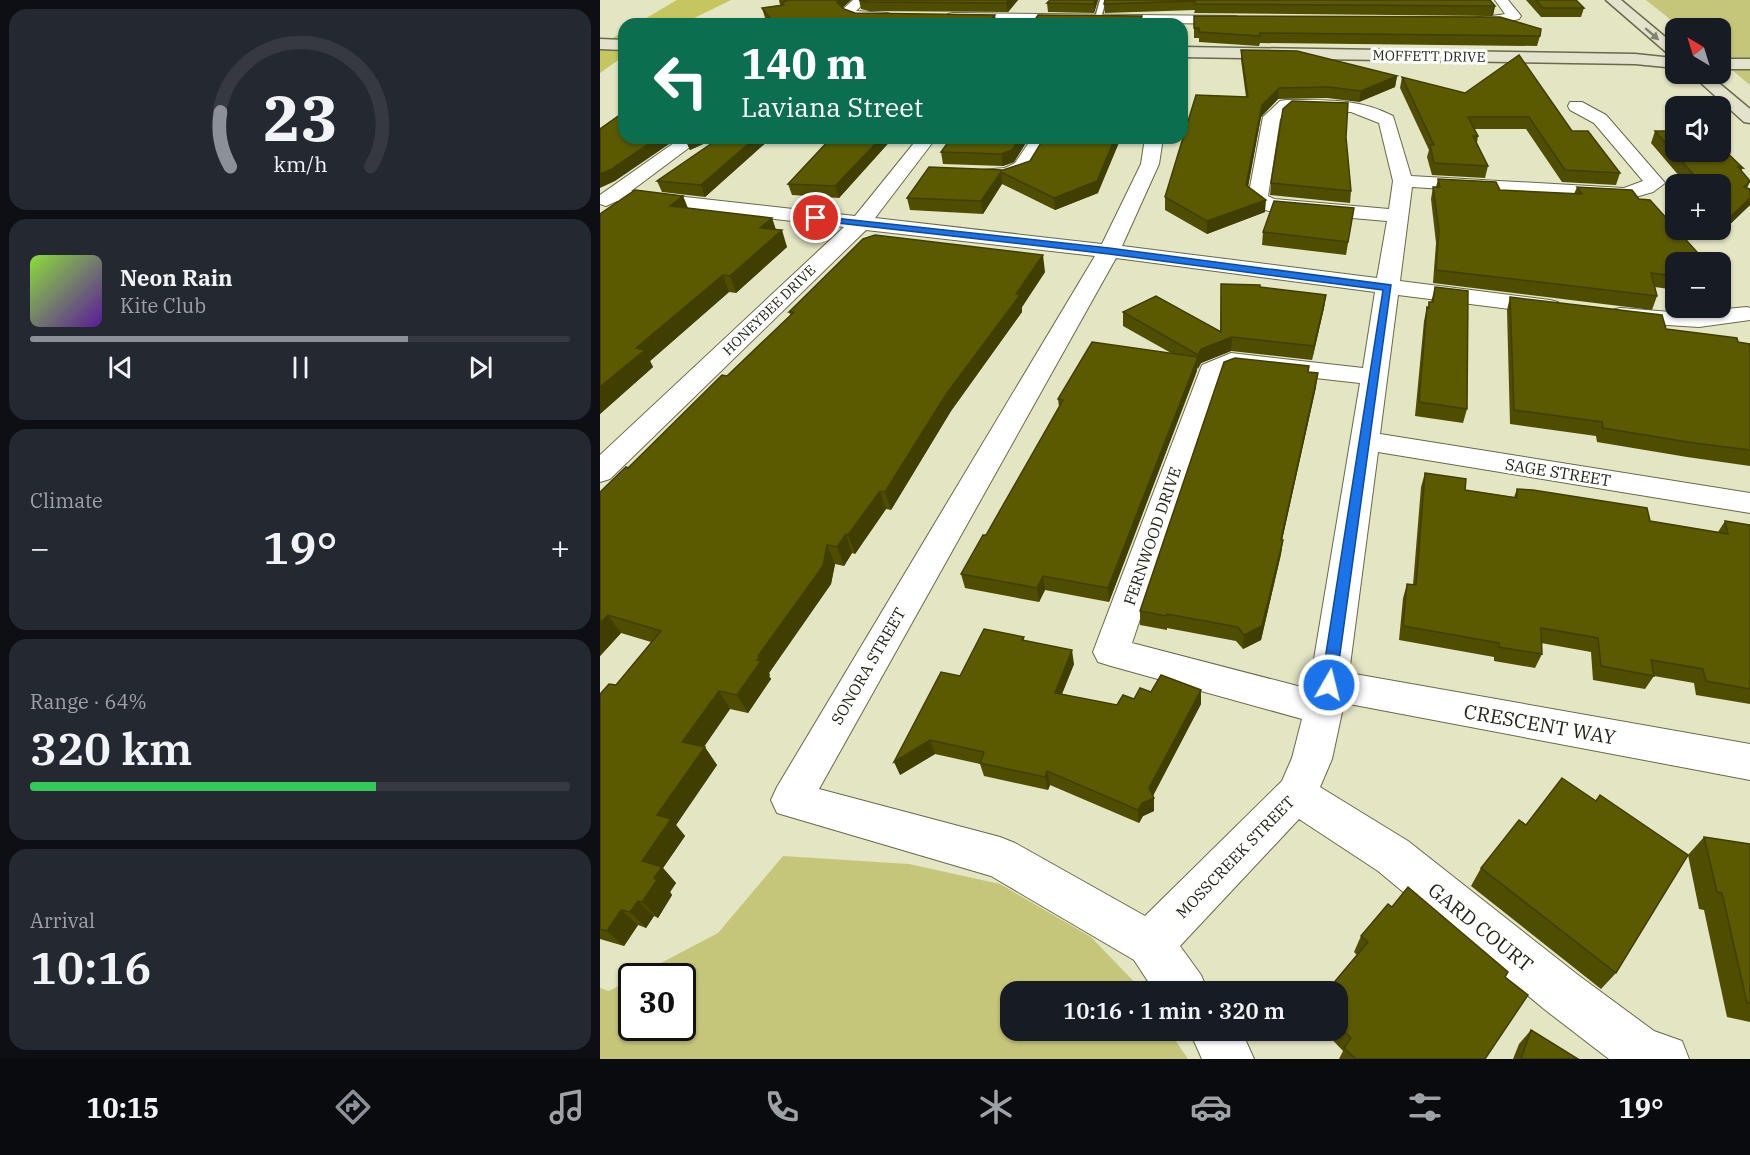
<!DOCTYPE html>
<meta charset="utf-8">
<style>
body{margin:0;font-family:"IBM Plex Serif",serif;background:#242831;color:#f1f3f6;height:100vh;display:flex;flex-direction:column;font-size:22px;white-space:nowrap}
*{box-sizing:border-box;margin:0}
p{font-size:20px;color:#9ea1a6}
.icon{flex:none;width:33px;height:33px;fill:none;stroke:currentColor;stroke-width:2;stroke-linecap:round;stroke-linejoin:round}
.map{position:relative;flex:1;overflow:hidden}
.sheet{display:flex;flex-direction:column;gap:9px;padding:9px;background:#0d0f14;width:600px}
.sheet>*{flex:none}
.hud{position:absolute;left:18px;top:18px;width:570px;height:126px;border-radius:18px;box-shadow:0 2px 4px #0004;background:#0b6e4f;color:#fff;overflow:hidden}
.needle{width:39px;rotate:322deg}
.tools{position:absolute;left:1065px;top:18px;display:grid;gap:12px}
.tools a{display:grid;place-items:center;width:66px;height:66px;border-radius:12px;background:#171b24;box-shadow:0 2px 4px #0004;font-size:30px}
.speed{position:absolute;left:18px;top:963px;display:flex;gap:12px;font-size:30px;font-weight:700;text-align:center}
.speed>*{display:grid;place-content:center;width:78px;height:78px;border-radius:50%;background:#171b24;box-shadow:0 2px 4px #0004;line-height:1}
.speed .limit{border:3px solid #111;border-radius:9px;background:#fff;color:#111}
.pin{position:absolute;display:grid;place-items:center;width:51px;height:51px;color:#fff;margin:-26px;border:3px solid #fff;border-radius:50%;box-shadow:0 2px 6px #0007}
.me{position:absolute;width:66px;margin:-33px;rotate:8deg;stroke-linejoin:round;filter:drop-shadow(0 0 4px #0008)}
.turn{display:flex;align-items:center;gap:21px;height:126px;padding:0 24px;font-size:27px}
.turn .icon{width:78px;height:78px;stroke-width:2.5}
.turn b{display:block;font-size:42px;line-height:51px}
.big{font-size:45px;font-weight:600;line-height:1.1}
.sheet .tile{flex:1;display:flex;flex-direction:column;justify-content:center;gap:9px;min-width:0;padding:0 21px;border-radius:18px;background:#242831}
.sheet .dial{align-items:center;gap:0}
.dial svg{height:156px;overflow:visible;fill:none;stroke:#363941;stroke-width:7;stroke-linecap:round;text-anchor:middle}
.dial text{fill:#f1f3f6;stroke:none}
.song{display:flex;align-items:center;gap:18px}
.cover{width:72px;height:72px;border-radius:9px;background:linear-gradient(135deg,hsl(90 70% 55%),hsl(270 70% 35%))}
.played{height:6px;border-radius:3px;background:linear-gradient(90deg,#8c9099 70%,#363941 70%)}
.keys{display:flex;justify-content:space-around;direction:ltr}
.heat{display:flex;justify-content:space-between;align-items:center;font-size:33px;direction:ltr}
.charge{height:9px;border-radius:4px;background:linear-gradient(90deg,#34c759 64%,#363941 0)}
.trip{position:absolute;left:400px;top:981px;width:348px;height:60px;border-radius:18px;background:#171b24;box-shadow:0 2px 4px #0004;font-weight:600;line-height:60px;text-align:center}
.tab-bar{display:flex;height:96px;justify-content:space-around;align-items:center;background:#090b0e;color:#9ea1a6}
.tab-bar .icon{width:42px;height:42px}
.tab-bar .selected{color:#8c9099}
.tab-bar b{font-size:27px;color:#f1f3f6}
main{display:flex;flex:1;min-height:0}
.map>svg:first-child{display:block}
.green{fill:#c6c67b}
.water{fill:#c6c660}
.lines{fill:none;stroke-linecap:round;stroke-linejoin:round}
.lane-casing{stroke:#69694b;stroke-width:3}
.street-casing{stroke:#69694b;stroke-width:2}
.secondary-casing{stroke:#69694b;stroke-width:3}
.lane{fill:#fff;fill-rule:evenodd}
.street{fill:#fff;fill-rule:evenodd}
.secondary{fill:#e2e2cd;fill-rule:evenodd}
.wall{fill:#4f4d00}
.shaded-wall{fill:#403f00}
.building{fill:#5c5a00;stroke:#403f00;stroke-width:1.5}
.oneway{fill:#838372}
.route{fill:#1a73e8;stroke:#114b97;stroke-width:1.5}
.labels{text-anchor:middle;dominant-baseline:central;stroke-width:6;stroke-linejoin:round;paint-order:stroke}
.far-street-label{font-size:14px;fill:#242417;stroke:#fff}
.street-label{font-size:16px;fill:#242417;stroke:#fff}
.near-street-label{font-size:20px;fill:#242417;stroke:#fff}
</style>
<main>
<section class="sheet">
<div class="tile dial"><svg viewBox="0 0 100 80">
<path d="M14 69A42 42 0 1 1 86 69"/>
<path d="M14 69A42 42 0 0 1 9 41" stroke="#8c9099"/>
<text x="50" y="56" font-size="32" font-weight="700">23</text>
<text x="50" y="72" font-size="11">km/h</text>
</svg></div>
<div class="tile">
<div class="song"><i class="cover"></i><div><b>Neon Rain</b><p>Kite Club</p></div></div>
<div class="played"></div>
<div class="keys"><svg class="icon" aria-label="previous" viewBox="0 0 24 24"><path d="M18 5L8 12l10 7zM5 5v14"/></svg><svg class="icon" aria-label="pause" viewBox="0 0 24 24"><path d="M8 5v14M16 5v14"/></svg><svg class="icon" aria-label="next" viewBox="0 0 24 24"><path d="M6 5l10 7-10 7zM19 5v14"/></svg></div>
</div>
<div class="tile"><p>Climate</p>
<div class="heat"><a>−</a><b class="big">19°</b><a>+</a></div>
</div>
<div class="tile"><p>Range · 64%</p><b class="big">320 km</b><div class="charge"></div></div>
<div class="tile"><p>Arrival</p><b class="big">10:16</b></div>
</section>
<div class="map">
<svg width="1150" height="1059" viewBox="0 0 1150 1059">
<rect width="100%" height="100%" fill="#e4e5c3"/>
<path class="green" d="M1046,0H1150V85L1121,61L1120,28H1081Z
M183,856L309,864L400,884L491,937L543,991L411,992V1030L569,1031L588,1059H0V988L9,991L31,979L32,1028H82V976H36L118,933Z"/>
<path class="water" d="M77,0H131L82,24H36Z
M24,31V56L0,73V46Z"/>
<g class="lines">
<defs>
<path id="lane" d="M500,0H506L501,18L498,20L495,18Z"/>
<path id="street" d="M253,0H267L256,11L288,13L295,17L288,21L247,18L241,11Z
M895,0H908L921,16L919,19C904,23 871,33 859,22C866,16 893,17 905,14Z
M353,13L636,16L643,20L636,24L348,20L346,17L348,14Z
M686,100C723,100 759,98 793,116L811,176L1024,188L1043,181L994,123L970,110L968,106L970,102H982L1006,115L1065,183L1053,192L1025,200L812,187L800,281L950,300L958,302L962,307L958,312L950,314L798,295L780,434L1150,493V513L778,452L749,673L1150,744V780L744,703L732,759L720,787L808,841L978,975L1054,1031L1082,1041L1089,1059H1009L944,1009L778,871L699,819L580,946L601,975L608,992H555L534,960L391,876L177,813L171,800L177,787L495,256L266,230L10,479L0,482V455L244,227L17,201L6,206L0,204V195L81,138H102L31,191L255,216L318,138H336L275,218L502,244L541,164L545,138H563L559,164L522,246L777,278L787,221L669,211L662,209L648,198L663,117L680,101ZM690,110L751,112L779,123L793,181L789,209L674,199L668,196L680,119ZM516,258L775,292L763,368L631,353L602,365L493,652L498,662L511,666L702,719L692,758L682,781L545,916L415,843L400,837L219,789ZM634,369L760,383L709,689L532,643L622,374Z
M432,138H450C434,167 417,187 381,178L378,174L381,170L405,168L415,163Z
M1147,307L1150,308V320L1099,327L1020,322L1012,320L1008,315L1012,310L1020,308L1084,313Z
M589,1030H641L654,1059H602Z"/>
<path id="secondary" d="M1006,0H1021L1076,46V68L1035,64L582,57V47L1035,54L1073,58Z
M0,39L24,40V50L0,49Z
M1120,59H1150V69H1120Z
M1091,74H1108L1150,109V123L1144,122Z"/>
</defs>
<use href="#lane" class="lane-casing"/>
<use href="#street" class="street-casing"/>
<use href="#secondary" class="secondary-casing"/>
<use href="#lane" class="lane"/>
<use href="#street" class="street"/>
<use href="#secondary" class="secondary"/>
</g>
<path class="wall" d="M179,0H251L242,8L244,9L255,13L395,15L396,24H159L158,20L165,18L162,8L180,5Z
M259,0H418L408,12L269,11L261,9Z
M450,0H498L494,13L448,12L447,3Z
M505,0L895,6L893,15L891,16L594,13L595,10L505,13L504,4Z
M926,0H976L984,8L981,17H941Z
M594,16L940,36L937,46L660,43L659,46L599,42V38H594Z
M641,50L797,76L795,87L759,102L727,98L678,99L661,117L648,186L665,212L607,234L565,210V197L646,97L641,60Z
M802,77L972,131L1020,173L1016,185L962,182L926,129H874L878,136L877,143L888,166L885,178L832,175L827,157L829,150L800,88Z
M1055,131L1143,168L1141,171L1150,182L1147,188L1150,189V205L1124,230L1120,225V184H1086L1051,143Z
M746,137L751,191L750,203L670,195L671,183Z
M87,138H293L239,198L192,195L188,184L228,141L170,139L105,197L62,192L57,181L114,143L112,140L90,150L85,139Z
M429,138L414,162L403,166L343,164L341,152Z
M403,170L498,193L455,210L402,184L383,214L310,210L307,198Z
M838,179L900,190L974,194L977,187L1039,199L1106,262H1076V279L1072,287L1070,286L1069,289L1055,287L1057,296L1052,310L833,283L836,243L831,199L833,187H836Z
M83,196L88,208L172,218L176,230L187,247L136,293L129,292L50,361L53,367L0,414V214Z
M752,220L746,255L662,245L663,232Z
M445,272L422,307V312L351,411L291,510L286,509L255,554L252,553L244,566L235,564L231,584L169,673L170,675L169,676L171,679L148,713L130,709L104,747L117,765L76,825L85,836L63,868L76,883L70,892L72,895L58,918L54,916L46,928L38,925L24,946L0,939V694L16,685L51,642L21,633L0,656V492L28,468L127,376L191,316L189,312Z
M621,284L660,287L726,295L724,308L712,360L631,351L601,363L597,369L509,602L445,590L439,602L365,588L361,574L386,535L459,407L458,399L571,353L523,326V312L620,332Z
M835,287L867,409L863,423L815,416L824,321L827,307H828L829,302H831Z
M910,297L1066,329L1150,344V466L1087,457L997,442L996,436L910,424L907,310Z
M708,372L716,387L682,540H683L681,554L661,640L643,649L636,641L567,628V630L540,625V611Z
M825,473L865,490L914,497L917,489L1050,521L1118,532L1125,521L1150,525V704L1096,695L1094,683L1054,676L1045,689L993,680L991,652L941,643L942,654L935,668L894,661V657L799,640L803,598L807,584L813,585L821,487Z
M424,637V641L474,664L462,694L517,705L551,692L601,690V704L553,796L554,811L543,816L539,823L450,785L448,790L384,776L380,764L335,754L300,775L360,676Z
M996,801L1088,855L1104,837L1150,844V1022L1127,1017L1104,910L1099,909L1088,855L1016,973L1001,989L871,886L881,868L926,825Z
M792,907L905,977L885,1059H739L743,1051L723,1030H738V992L757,955L754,952L761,936Z
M931,1030L978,1059H913L919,1044Z"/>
<path class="shaded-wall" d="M239,0H251L239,11L237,2Z
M409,0H418L408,12L406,3Z
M495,0H498L494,13V4Z
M895,6L893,15L891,16L893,7Z
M395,15L396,24H387Z
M797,76L795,87L759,102L761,91Z
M679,88L678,99L661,117L646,198V185L662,105Z
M57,138H78L15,181L0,188V174Z
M88,138H112V140L90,150L85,139Z
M155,138H170V139L105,197L101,185Z
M281,138H293L239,198L235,186Z
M420,138H429L414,162L403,166L401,154Z
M515,138H521L498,193L455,210L454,198Z
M401,172L402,184L383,214L381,201Z
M83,196L89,212L70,206Z
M1150,198V205L1124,230L1130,217Z
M666,200L665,212L607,234V221Z
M172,218L177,234L182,230L187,247L136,293L130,276L160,228Z
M443,255L445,272L422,307V312L351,411L291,510L285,492L347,393Z
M123,275L129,292L50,361L53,367L0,414V387L36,348Z
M726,295L724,308L712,360L714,346Z
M632,337L631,351L601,363L598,369V355L601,349Z
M598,357L597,371L509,602L508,588Z
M718,373L716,387L679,554L681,540Z
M280,491L286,509L255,554L248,535Z
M246,534L252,553L244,566L237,547Z
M683,540L681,554L661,640L643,649L644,635Z
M227,545L235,564L231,584L169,673L170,675L169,676L171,679L148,713L137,695L157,660L158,656Z
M443,576L445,590L439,602L437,588Z
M8,615L21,633L0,656V623Z
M472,650L474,664L457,706L455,693Z
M601,690V704L551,799L554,798V811L543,816L539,823L538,810Z
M119,691L130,709L95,759L82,742Z
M330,740L335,754L300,775L294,762Z
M105,747L117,765L76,825L85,836L63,868L76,883L70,892L72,895L58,918L42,902V861L57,815Z
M447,771L450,785L448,790L445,777Z
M38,901L54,916L46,928L30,912Z
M21,910L38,925L24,946L7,931Z"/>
<path class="building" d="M187,0H239L237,2L244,9L255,13L395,15L387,24H163L158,20L170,18L162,8L184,5L182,3Z
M259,0H409L406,3L267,2Z
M450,0H495L494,4L447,3Z
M505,0H890L895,6L595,4V1L504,4Z
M936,0H976L984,8H943Z
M438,15L542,16L540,24H432Z
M594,16L900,17L941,29L940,36L660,33V36L599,32V28H594Z
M641,50L697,51L797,76L761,91L729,87L679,88L662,105L646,185L666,200L607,221L565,197L596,95L648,97Z
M919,55L972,131H988L1020,173L965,170L929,117H868L878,136H873L888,166L834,163L830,145H834L802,77L865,93Z
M692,101L748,103L746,137L751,191L671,183L683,109Z
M24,112V138H57L10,170L0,174V129Z
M1055,131H1076V152H1120V146L1143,168L1138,167L1150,181L1144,187L1150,189V198L1130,217L1120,206V184H1102Z
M113,138H155L101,185L57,181L115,141Z
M231,138H281L235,186L188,184Z
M351,138H420L412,150L401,154L341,152Z
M444,138H515L497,181L454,198L401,172L381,201L307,198L329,167L403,170L430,161Z
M838,179L896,182L900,190L982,194L977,187L1032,190L1039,199L1050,200L1106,262H1074L1076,266V273H1074V276L1051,273L1057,296L836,270L839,230L833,187H840Z
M35,190L83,196L70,206L172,218L160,228L182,230L130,276L123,275L36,348L45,350L0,387V214Z
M674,201L754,208L748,242L663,232Z
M275,235L443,255L416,294L420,295L347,393L285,492L280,491L248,535L246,534L237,547L227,545L223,566L158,656L160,657L157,660L161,661L137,695L119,691L82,742L105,747L57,815L71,819L42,861L62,867L54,878L57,880L42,902L38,901L30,912L21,910L7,931L0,929V694L9,684L16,685L61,631L8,615L0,623V492L26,467L28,468L122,375L127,376L194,312H189L263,239Z
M621,284L660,285V287L726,295L714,346L632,337L601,349L598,355L523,312L556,296L621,332Z
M835,287L868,291L867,409L819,402L827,307L829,308V302H833Z
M910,297L1062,315L1066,329L1137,338L1138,342L1150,344V450L1094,443L1003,428L1002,422L914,410Z
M492,342L598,357L508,588L443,576L437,588L361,574L383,535H386L463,400L458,399Z
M635,358L709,366L708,372L718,373L681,540H683L662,626L644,635L638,627L567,614L566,616L540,611L624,362Z
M825,473L866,479L865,490L917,498V489L933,490L1047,508L1050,521L1128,534L1125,521L1150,525V689L1106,681L1103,669L1051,660L1054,676L1001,666L998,638L941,628L942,654L899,647V643L803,626L807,584L816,585Z
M384,629L424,637L422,640L472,650L455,693L517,705L523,695L534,699L540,688L551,692L561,675L601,690L549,788L554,798L542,803L538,810L447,771L445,777L380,763L384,752L330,740L294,762L341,672L360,676Z
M962,778L996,801L1000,795L1088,855L1016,973L881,868L919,820L926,825Z
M1104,837L1150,844V1003H1147L1122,893L1117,892Z
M808,887L908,972L905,977L928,995L885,1059H756L744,1048L751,1038L738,1025V992H726L768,942L761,936L788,904L792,907Z
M931,1030L978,1059H921Z"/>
<defs><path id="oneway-solid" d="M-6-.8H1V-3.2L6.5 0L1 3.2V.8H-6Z" transform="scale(1.5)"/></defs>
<use class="oneway" href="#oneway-solid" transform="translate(1052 34) rotate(41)"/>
<path class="route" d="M216,216L509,248L791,285L735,690L729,692L724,690L721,685L783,290L509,254L212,220V217Z"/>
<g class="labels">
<g class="far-street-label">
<text transform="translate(829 56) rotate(1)">MOFFETT DRIVE</text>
<text transform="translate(169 310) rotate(-44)">HONEYBEE DRIVE</text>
</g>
<g class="street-label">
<text transform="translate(958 472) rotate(9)">SAGE STREET</text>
<text transform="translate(552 536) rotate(-71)">FERNWOOD DRIVE</text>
<text transform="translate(268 666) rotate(-60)">SONORA STREET</text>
<text transform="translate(635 857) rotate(-46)">MOSSCREEK STREET</text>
</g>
<g class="near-street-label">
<text transform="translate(940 724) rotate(10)">CRESCENT WAY</text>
<text transform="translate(881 927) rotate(39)">GARD COURT</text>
</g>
</g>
</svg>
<div class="tools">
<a><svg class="needle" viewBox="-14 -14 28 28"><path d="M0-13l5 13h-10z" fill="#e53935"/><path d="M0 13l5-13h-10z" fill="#9ea1a6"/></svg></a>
<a><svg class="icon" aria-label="sound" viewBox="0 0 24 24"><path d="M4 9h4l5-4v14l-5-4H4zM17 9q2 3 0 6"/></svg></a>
<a>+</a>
<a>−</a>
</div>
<div class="speed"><div class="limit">30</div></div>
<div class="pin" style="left:216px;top:218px;background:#d93025"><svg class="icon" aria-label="arrive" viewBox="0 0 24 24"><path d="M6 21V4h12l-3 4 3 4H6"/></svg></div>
<svg class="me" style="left:729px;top:685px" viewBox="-20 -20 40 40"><circle r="17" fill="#1a73e8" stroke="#fff" stroke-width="3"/><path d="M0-11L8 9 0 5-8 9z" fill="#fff"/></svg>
<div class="trip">10:16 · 1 min · 320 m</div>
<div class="hud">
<div class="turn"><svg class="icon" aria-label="left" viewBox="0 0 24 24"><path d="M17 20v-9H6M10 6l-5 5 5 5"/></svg><div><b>140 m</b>Laviana Street</div></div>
</div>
</div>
</main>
<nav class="tab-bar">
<b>10:15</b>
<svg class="icon selected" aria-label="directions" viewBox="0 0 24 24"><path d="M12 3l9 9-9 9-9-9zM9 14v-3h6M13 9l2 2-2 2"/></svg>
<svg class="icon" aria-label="music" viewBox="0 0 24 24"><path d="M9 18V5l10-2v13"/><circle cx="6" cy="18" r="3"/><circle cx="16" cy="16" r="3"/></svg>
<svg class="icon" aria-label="phone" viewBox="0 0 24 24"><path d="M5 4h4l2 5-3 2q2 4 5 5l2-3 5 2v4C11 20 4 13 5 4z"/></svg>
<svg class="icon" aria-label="climate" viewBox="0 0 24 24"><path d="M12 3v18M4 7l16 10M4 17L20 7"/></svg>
<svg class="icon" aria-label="car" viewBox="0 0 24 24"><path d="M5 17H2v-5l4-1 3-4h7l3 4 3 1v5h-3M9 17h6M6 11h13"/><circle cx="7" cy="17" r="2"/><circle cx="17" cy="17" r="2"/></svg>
<svg class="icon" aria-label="filters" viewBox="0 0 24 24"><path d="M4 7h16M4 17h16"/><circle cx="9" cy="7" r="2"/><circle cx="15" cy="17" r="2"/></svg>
<b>19°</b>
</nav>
